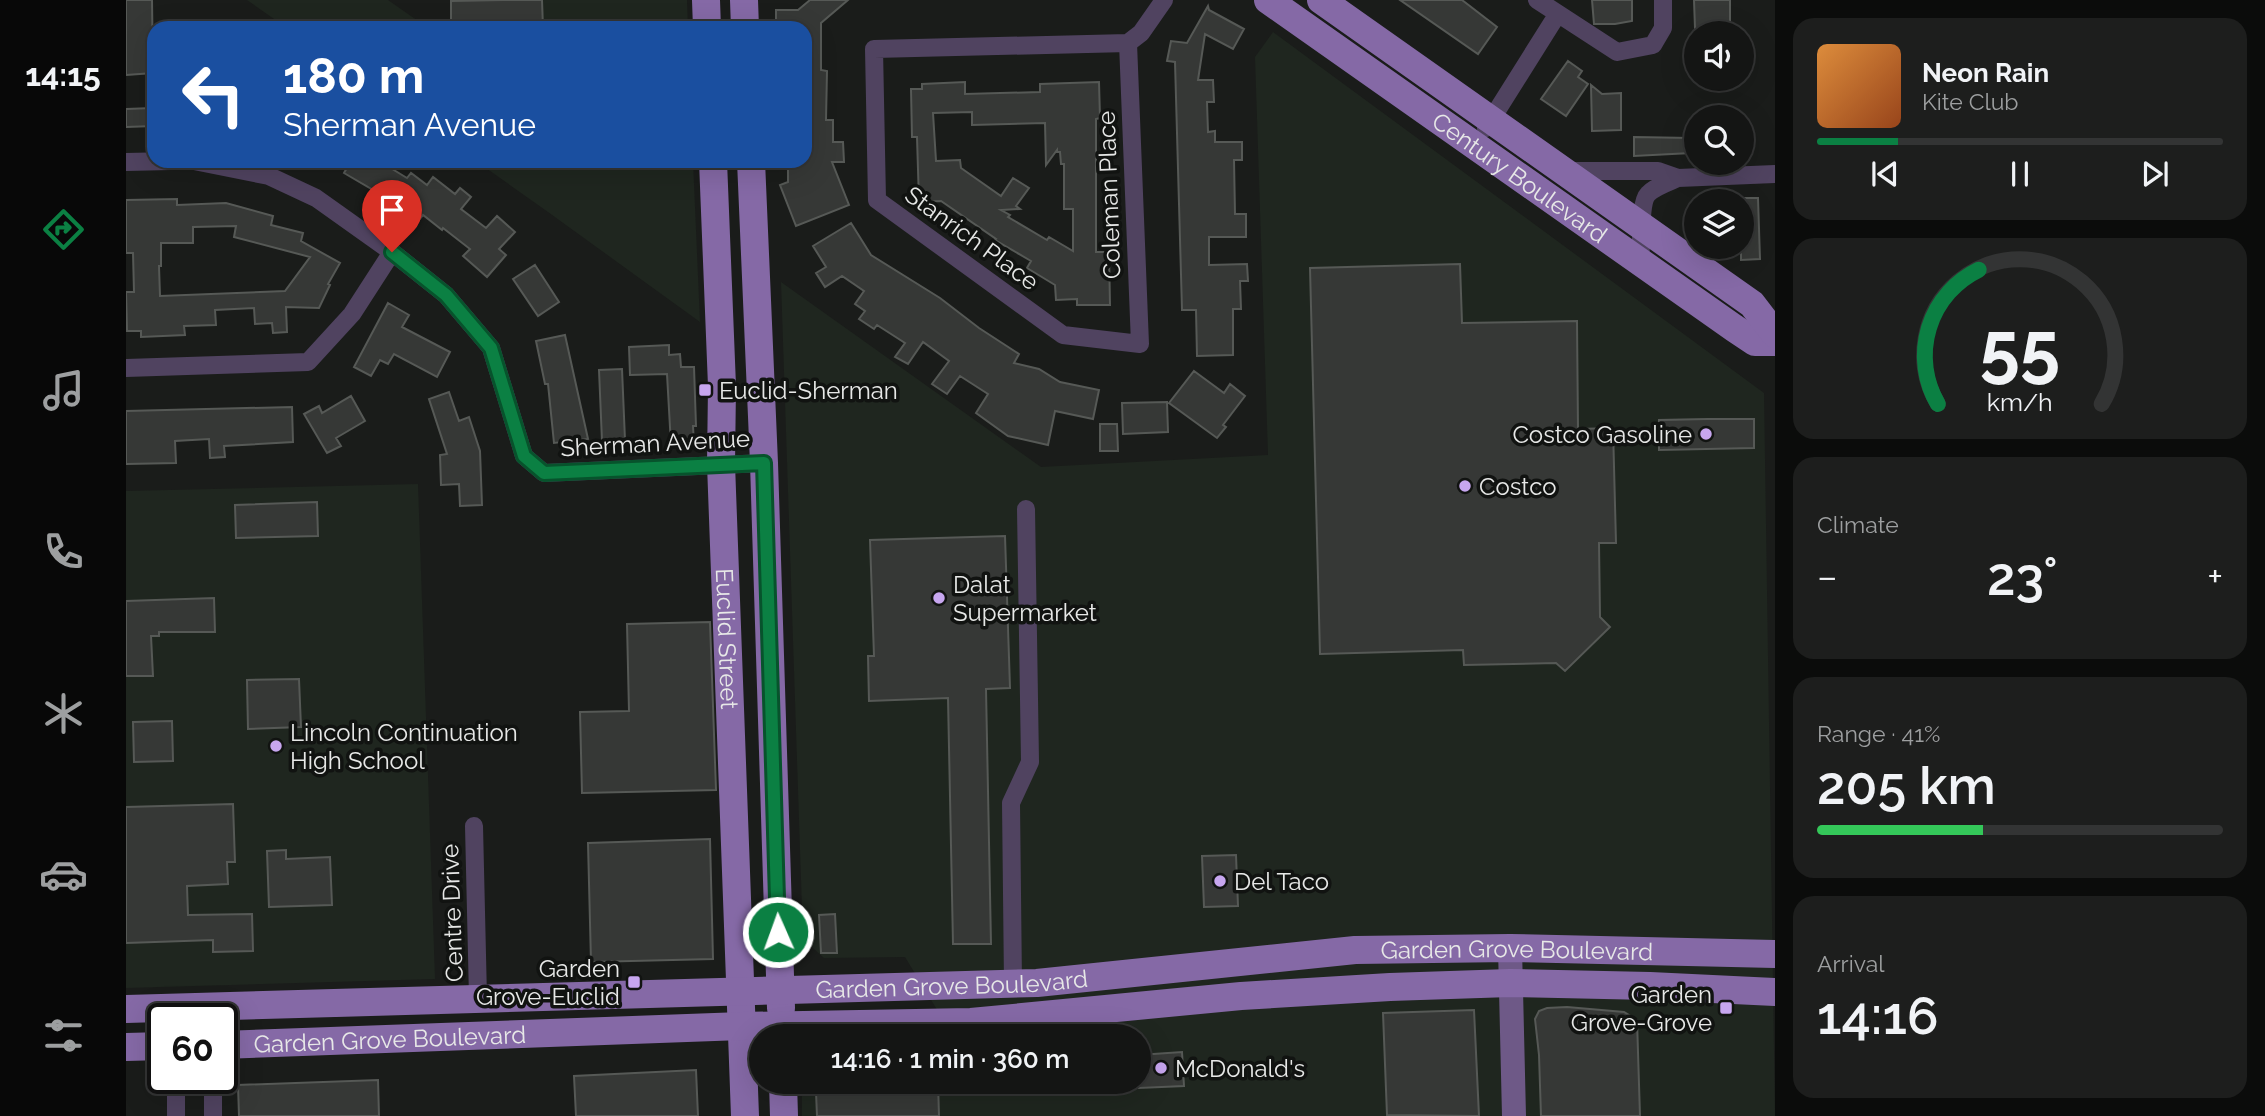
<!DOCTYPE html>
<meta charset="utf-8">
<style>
body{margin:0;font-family:Raleway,sans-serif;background:#1d1e1d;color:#f1f3f6;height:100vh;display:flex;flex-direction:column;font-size:26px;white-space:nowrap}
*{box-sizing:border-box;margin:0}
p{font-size:23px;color:#9d9fa0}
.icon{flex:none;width:38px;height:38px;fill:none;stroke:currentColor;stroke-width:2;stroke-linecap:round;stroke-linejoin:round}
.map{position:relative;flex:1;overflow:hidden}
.details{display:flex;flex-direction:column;gap:18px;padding:18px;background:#0b0c0b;width:490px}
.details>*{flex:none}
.guide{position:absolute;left:21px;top:21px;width:665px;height:147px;border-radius:21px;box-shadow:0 7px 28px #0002,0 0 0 2px #333434;background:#1a4fa0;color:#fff;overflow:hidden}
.tools{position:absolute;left:1558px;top:21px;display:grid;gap:14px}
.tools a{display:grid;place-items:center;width:70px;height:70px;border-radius:50%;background:#141514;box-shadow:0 7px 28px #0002,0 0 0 2px #333434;font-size:35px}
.speed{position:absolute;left:21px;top:1003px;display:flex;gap:14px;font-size:35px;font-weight:700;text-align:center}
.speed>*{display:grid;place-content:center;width:91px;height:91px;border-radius:50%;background:#141514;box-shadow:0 7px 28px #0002,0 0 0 2px #333434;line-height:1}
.speed .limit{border:4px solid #111;border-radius:10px;background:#fff;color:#111}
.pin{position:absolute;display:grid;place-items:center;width:60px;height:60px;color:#fff;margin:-72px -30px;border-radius:50% 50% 50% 0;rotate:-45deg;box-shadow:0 0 7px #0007}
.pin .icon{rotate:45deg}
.me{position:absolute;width:77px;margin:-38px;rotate:358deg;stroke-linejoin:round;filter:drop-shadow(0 0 5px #0008)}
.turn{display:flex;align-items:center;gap:24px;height:147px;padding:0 21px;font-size:32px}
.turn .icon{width:91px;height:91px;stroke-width:2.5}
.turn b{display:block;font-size:49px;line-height:60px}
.big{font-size:52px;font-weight:600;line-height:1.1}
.details .tile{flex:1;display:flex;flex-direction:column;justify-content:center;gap:10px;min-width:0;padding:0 24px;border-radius:21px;background:#1d1e1d}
.details .dial{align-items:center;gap:0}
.dial svg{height:182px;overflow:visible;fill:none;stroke:#333434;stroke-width:7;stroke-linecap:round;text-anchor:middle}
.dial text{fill:#f1f3f6;stroke:none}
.song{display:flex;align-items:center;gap:21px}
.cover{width:84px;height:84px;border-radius:10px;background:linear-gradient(135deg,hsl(30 70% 55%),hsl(20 70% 35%))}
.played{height:7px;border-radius:4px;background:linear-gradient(90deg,#0b8043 20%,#333434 20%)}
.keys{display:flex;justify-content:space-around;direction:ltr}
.heat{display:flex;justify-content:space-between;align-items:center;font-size:38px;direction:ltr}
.charge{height:10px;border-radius:5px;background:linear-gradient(90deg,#34c759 41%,#333434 0)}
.trip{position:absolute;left:623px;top:1024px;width:402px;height:70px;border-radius:35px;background:#141514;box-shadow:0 7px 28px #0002,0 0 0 2px #333434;font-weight:600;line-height:70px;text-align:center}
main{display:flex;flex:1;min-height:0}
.tab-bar{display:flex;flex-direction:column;width:126px;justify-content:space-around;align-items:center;background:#080808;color:#9d9fa0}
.tab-bar .icon{width:49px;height:49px}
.tab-bar .on{color:#0b8043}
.tab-bar b{font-size:32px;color:#f1f3f6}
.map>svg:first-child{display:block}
.built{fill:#1f261f}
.building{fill:#363836;stroke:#565956;stroke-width:2;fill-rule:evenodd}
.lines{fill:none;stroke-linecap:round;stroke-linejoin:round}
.street{stroke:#504360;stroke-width:18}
.secondary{stroke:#6e5987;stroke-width:24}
.primary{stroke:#8569a6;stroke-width:28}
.route-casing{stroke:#07532c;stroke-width:18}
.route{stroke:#0b8043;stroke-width:12}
.poi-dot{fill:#c7a6ef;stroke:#111311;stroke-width:2.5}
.labels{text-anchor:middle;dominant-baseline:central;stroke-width:7;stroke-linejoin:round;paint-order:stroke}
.street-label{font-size:24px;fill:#e7e8e7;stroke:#111311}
.poi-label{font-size:24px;fill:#e7e8e7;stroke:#111311;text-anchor:start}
</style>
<main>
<nav class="tab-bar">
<b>14:15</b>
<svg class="icon on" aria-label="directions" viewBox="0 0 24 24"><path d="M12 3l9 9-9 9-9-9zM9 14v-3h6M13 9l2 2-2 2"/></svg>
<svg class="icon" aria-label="music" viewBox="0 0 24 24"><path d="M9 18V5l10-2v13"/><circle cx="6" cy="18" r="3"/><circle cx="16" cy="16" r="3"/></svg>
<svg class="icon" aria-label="phone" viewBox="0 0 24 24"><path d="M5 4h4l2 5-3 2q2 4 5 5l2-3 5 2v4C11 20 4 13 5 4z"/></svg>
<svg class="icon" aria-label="climate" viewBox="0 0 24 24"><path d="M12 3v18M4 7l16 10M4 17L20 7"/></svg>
<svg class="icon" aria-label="car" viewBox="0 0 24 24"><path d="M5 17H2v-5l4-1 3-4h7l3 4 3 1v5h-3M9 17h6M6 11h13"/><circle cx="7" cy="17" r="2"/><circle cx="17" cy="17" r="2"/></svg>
<svg class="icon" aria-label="filters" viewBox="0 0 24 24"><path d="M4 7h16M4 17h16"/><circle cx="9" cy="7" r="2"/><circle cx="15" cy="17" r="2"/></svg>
</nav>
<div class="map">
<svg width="1649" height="1116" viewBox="0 0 1649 1116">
<rect width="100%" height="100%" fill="#1a1c1a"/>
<path class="built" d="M121,0H262L302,28H161Z
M371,0H561L562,28H372Z
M1147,32L1638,393L1649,1116H676V1082H1013V1036H827L779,957L698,958L677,939L655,282L915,467L1142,455L1129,57Z
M350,161H567L574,322L422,212Z
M292,484L309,979L0,988V491Z"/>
<path class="building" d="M0,0H26L27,73L0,75Z
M377,0H416L417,28L349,26V28H325V1Z
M684,0H722L695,23V70L701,71L700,120H707V142H717L718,162H706L723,205L670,226L654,185L662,182V161H679V28H650V10H672Z
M1274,0H1336L1371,27L1352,54Z
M1466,0H1506V21L1489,24H1468Z
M1568,0H1604V27L1569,28Z
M1082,6L1083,10L1118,29L1107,49L1079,34L1072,80H1087L1088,102H1081L1082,132L1089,131V142H1116V160H1108L1109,214H1120V237H1083V265L1121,264L1122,281H1114L1115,309H1107V355L1071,356L1070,310H1056L1049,62L1041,61L1045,41L1061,43Z
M1442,61L1456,71L1452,77L1462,84L1440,116L1415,99Z
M839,82V94L914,92V84L973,82L974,118L970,119V252H983L984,305H951V299L930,300L929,285L901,268L905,261L869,240L870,239L815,201L793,202L791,137H786L785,89H796V84ZM846,112V125L919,123L920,165L931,150V152H934L935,164H938V209H947V251L923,237L921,240L882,217L884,215L875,210L894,209L890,206L903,188L887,178L875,196L835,168L834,160L810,161L807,113Z
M1465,85L1476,94L1495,93V130L1466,131Z
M26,108L27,126L0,127V109Z
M1508,137L1565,138V153L1508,156Z
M225,161H253L281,178L285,173L301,185L307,177L329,194L334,188L345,197L335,209L360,228L371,216L389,232L373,249L380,255L361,277L337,256L344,249L317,228L316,230L297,215L292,221L250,189L249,191L218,173Z
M1615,198H1632L1634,259L1615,260Z
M51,199V205L100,203L147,216L145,225L177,233L175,241L214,263L202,284L204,285L193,308L160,307L161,332L147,333L146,323L129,324L128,308L89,310L90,325L58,326L59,335L15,337V331H1L0,292H8L7,253H0V200ZM110,226L108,237L184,257L159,291L34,296L33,266H35V243H67V227Z
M725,223L745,255L814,298L853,328L893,354L888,363L913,369L934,382L973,390L967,419L929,411L922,445L882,436L850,413L862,394L834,376L821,394L806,384L823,361L797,342L782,364L769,357L779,343L751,325L748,329L733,319L739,311L729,304L738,291L716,276L699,287L690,273L700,267L687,246Z
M1334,264L1336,323L1451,321L1452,429L1487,428L1490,543H1473L1474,617L1484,627L1439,671L1430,663L1338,665L1337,650L1194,654L1184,268Z
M409,265L433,302L412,316L387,279Z
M262,303L283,315L276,327L324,352L311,377L268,354L262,364L254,360L245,376L228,367Z
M439,335L462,439L428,443L422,384H419L410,341Z
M543,345V355L554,354L555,367H568L570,426H567L568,444L545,445L541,374L504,375L503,347Z
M496,369L499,440L476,441L473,370Z
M1068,371L1098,393L1104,384L1119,396L1097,425L1100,427L1091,438L1043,403Z
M323,392L333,421L343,417L354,451L356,505L334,506L333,484L315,485L314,455L321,454L303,399Z
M225,396L239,421L210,438L215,446L201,453L178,414L193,406L196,413Z
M1041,402L1042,432L997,434L996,403Z
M166,407L167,442L98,446L99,457L84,458L83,439L49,441L50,463L0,464V411Z
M1581,419H1628V448L1533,450V420Z
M974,424H991L992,451H974Z
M191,502L192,536L110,538L109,505Z
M879,536L884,688L860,689L865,944H827L822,698L743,701L742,656H748L744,540Z
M88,598L89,632H33V636H25L27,676H0V601Z
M584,622L590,790L456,793L454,712L503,711L501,624Z
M173,679L175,727L122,729L121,680Z
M46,721L47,761L8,762L7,722Z
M107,804L109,862H101L102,884L61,886L62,915L126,914L127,951L87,952V940L0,943V807Z
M584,839L587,959L465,962L462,843Z
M160,850V859L204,857L206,905L143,907L141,851Z
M1110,855L1112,906L1078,907L1076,856Z
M709,914L711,953H695L693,915Z
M1441,1007L1498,1012L1511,1020L1514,1116H1415L1413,1055L1409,1019L1413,1011L1421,1008Z
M1348,1010L1353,1116L1261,1115L1257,1013Z
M1056,1052L1058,1086L1013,1088V1055Z
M570,1070L572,1116H450L448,1076Z
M252,1080L253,1116H113L112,1085Z
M753,1082H812L813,1116H691L690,1092L753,1090Z"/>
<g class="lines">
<path class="street" d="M1411,0L1491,52L1527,45L1537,28V0
M1002,43L1014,344L937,335L751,200L748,49L1002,43L1015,33L1038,0
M1360,128L1431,15
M68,161L143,176L190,198L266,252L320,295L365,348L398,456L418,473L638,463
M0,162L45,161
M1440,171H1532L1552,178L1649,174
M1514,262C1516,247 1513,203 1522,194C1528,187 1543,182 1552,178
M0,368L182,362L226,314L266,252
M348,826L352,998
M887,984L885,803L904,762L900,509
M50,1078V1116
M87,1078V1116"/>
<path class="secondary" d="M1384,948L1388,1116"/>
<g class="primary">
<path d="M580,0L581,28"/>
<path d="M618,0L619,28"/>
<path id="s1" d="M1142,0L1608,328L1629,342H1649"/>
<path d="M1195,0L1626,304L1649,334"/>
<path id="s2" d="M587,161L596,386L595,464L619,1116"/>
<path d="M625,161L638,463L655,1008"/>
<path id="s3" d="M0,1009L911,983L1229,950L1384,948L1649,954"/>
<path id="s4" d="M96,1045L616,1026L845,1022L1115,996L1264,987L1384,983L1524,986L1649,992"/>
<path d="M0,1047L37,1046"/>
<path d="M657,1082L658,1116"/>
</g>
</g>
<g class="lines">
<defs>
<path id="route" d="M266,252L320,295L365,348L398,456L418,473L638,463L652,932"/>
</defs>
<use href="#route" class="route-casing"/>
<use href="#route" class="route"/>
</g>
<g class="poi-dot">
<rect x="572" y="383" width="14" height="14" rx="3.5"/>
<circle cx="1580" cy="434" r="7"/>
<circle cx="1339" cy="486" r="7"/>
<circle cx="813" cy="598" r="7"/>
<circle cx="150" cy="746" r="7"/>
<circle cx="1094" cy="881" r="7"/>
<rect x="501" y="975" width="14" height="14" rx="3.5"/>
<rect x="1593" y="1001" width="14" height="14" rx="3.5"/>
<circle cx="1035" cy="1068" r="7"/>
</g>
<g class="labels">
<g class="street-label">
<text stroke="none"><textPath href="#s1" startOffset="308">Century Boulevard</textPath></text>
<text transform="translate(983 195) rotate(-92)">Coleman Place</text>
<text transform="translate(846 238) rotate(36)">Stanrich Place</text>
<text transform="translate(529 443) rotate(-3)">Sherman Avenue</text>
<text stroke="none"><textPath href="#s2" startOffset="478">Euclid Street</textPath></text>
<text transform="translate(326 913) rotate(-92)">Centre Drive</text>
<text stroke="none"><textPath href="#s3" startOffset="1393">Garden Grove Boulevard</textPath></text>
<text stroke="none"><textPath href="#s3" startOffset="826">Garden Grove Boulevard</textPath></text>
<text stroke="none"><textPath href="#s4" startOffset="168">Garden Grove Boulevard</textPath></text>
</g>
<g class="poi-label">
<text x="593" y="390">Euclid-Sherman</text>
<text x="1566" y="434" text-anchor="end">Costco Gasoline</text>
<text x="1353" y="486">Costco</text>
<text x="827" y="584">Dalat<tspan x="827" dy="28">Supermarket</tspan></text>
<text x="164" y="732">Lincoln Continuation<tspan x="164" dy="28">High School</tspan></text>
<text x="1108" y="881">Del Taco</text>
<text x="494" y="968" text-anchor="end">Garden<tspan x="494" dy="28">Grove-Euclid</tspan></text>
<text x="1586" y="994" text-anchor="end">Garden<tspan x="1586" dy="28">Grove-Grove</tspan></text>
<text x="1049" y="1068">McDonald's</text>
</g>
</g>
</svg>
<div class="tools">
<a><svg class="icon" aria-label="sound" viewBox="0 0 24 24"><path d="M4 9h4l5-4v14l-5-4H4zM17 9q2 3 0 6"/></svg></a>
<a><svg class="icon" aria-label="search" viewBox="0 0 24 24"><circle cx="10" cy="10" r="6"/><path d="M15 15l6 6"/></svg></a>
<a><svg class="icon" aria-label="layers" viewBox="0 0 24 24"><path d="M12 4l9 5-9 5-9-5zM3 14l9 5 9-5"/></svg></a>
</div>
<div class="speed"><div class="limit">60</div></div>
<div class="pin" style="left:266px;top:252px;background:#d93025"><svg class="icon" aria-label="arrive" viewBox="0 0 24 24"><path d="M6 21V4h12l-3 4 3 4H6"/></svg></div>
<svg class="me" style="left:652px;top:932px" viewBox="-20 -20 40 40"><circle r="17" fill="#0b8043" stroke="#fff" stroke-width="3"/><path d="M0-11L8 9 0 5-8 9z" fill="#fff"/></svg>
<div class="trip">14:16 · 1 min · 360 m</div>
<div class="guide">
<div class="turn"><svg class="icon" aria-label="left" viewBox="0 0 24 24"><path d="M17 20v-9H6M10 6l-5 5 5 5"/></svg><div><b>180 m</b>Sherman Avenue</div></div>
</div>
</div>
<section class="details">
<div class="tile">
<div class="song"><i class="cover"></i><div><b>Neon Rain</b><p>Kite Club</p></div></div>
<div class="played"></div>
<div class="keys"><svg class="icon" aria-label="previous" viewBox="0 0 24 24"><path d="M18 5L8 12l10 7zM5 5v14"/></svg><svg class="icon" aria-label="pause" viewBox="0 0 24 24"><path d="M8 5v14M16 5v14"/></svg><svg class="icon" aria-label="next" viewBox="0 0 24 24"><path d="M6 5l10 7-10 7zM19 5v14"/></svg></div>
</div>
<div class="tile dial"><svg viewBox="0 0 100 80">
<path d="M14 69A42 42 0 1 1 86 69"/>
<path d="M14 69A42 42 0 0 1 32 10" stroke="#0b8043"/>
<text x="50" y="56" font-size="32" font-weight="700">55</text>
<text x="50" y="72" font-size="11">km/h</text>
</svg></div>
<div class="tile"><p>Climate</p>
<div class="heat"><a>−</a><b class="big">23°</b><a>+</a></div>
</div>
<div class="tile"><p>Range · 41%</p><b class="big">205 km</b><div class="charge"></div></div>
<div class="tile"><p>Arrival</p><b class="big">14:16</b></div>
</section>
</main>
